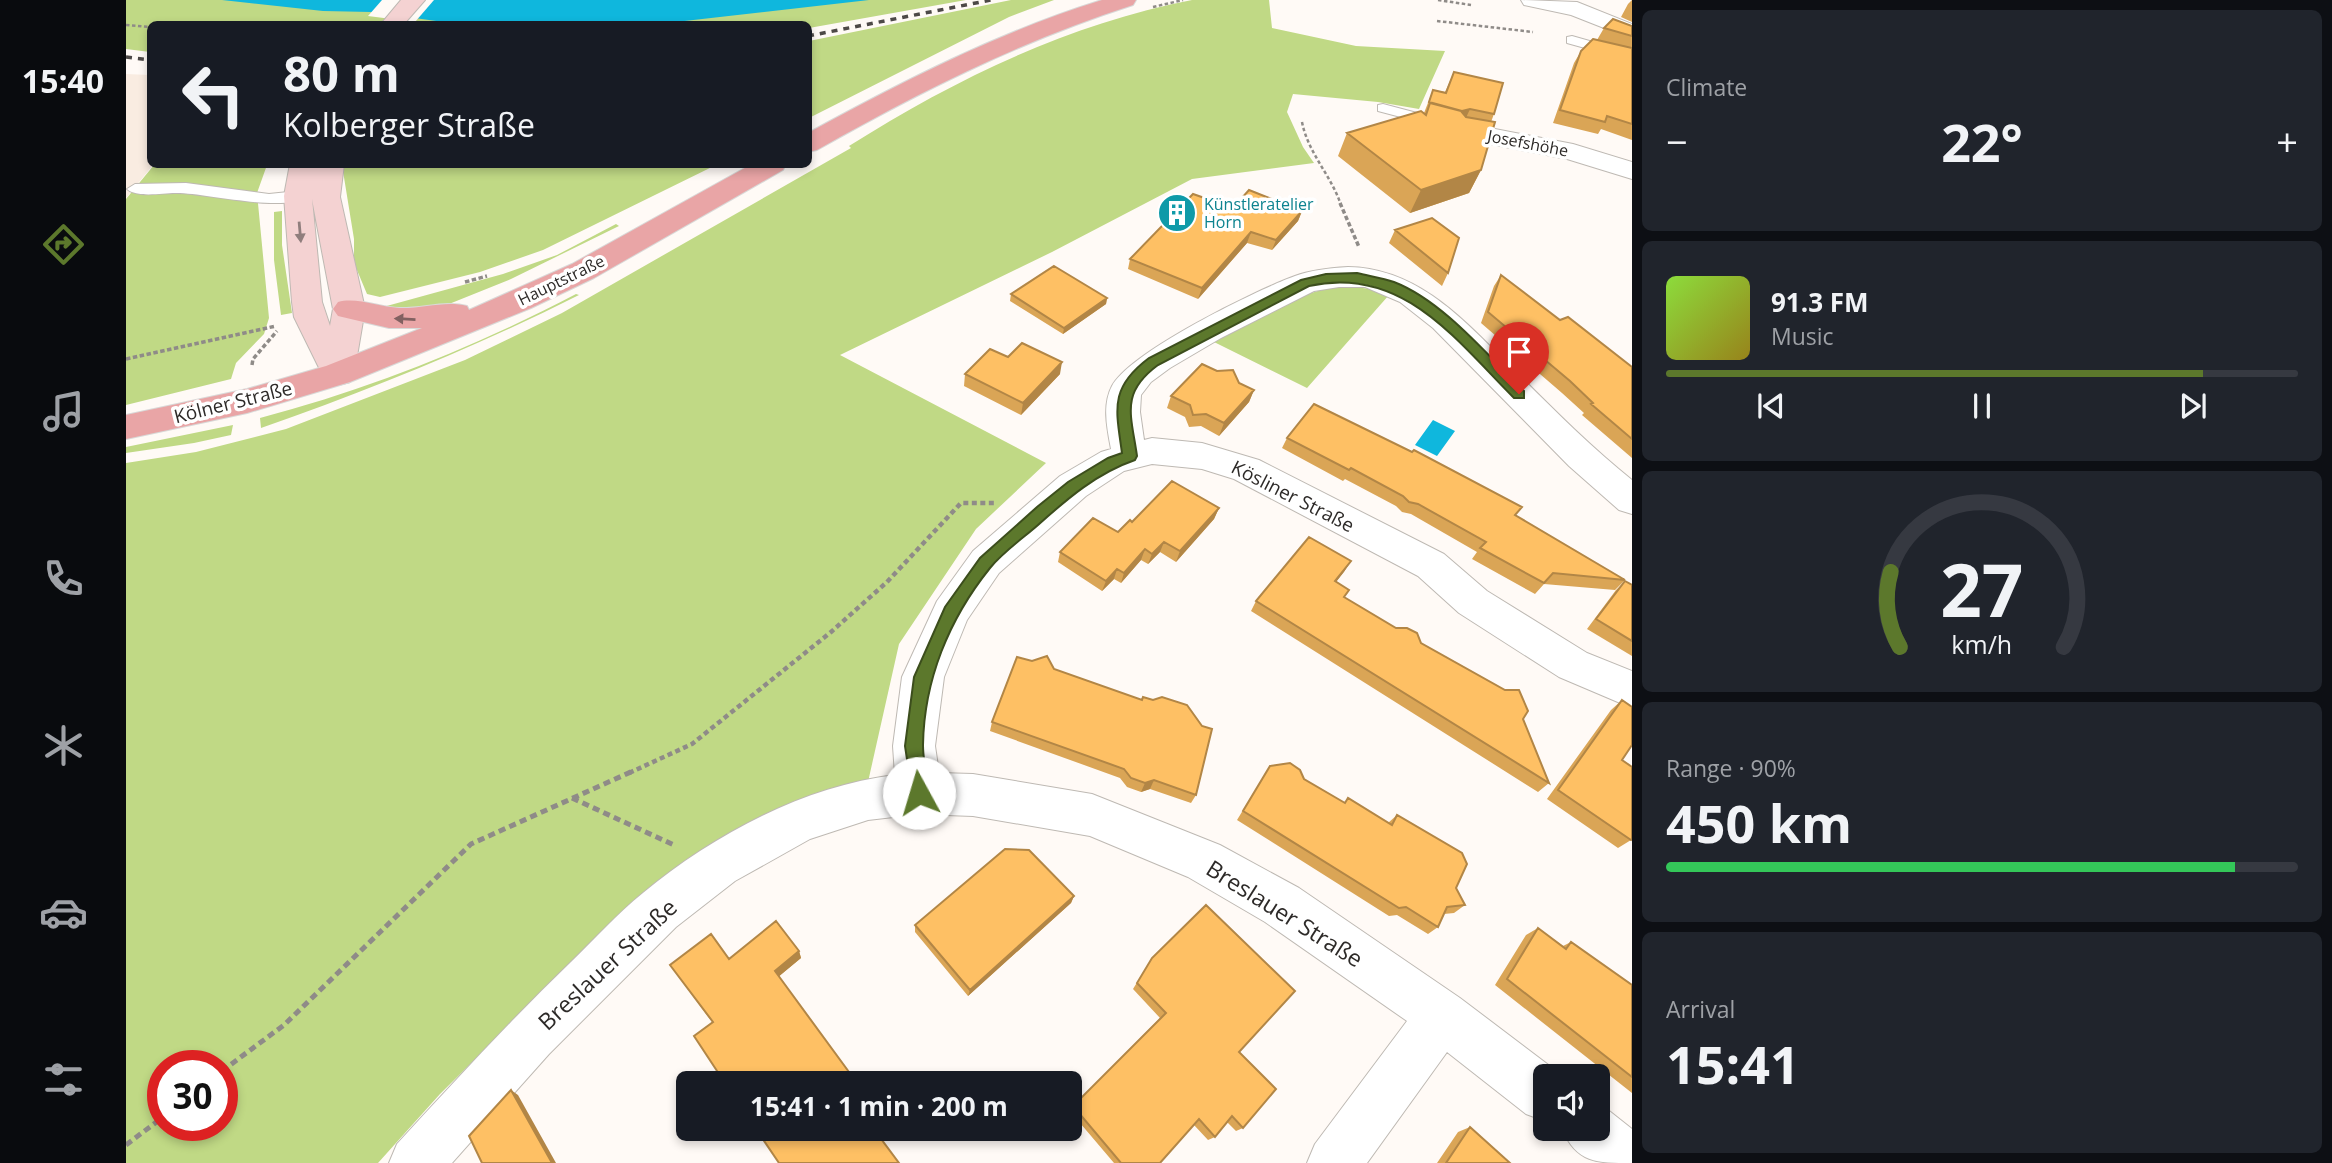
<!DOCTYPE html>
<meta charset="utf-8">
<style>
body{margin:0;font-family:"Open Sans",sans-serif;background:#20242c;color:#f1f3f6;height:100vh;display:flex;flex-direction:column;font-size:26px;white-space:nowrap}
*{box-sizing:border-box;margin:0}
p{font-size:23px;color:#9ea1a6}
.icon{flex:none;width:38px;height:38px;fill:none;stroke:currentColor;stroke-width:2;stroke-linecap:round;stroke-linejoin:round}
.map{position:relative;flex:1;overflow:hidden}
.panel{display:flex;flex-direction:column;gap:10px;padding:10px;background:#0d0f14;width:700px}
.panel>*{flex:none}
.top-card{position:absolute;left:21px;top:21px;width:665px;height:147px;border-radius:10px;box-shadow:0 4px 10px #0003;background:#171b24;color:#f1f3f6;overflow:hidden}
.tools{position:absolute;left:1407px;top:1064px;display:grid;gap:14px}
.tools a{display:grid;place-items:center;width:77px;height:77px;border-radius:10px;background:#171b24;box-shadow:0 4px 10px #0003;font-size:35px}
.speed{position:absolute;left:21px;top:1050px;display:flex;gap:14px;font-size:35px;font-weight:700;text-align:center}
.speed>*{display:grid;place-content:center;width:91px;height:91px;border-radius:50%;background:#171b24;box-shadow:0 4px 10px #0003;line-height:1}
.speed .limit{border:10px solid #d22;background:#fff;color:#111}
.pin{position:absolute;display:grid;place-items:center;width:60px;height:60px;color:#fff;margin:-72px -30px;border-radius:50% 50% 50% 0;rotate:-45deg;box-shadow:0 0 7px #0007}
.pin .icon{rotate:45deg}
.me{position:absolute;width:77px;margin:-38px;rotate:354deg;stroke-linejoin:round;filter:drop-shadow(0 0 5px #0008)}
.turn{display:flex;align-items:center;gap:24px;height:147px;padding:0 21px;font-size:32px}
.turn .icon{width:91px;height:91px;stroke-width:2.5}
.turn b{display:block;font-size:49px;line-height:60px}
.big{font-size:52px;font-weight:700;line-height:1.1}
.panel .tile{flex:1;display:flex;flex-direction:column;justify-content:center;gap:10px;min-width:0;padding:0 24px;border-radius:10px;background:#20242c}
.panel .dial{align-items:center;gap:0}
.dial svg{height:182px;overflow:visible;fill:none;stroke:#363941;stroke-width:7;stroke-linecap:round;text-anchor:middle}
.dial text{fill:#f1f3f6;stroke:none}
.song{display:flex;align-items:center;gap:21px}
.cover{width:84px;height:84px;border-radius:10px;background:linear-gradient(135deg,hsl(90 70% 55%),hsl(50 70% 35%))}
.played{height:7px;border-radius:4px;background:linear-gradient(90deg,#5c782c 85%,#363941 85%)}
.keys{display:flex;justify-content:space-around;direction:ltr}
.heat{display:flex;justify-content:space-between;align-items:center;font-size:38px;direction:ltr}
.charge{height:10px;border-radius:5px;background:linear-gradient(90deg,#34c759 90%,#363941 0)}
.trip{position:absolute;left:550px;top:1071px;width:406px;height:70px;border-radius:10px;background:#171b24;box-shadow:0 4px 10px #0003;font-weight:700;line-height:70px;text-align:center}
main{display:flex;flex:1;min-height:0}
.tab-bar{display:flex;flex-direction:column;width:126px;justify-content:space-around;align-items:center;background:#090b0e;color:#9ea1a6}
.tab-bar .icon{width:49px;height:49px}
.tab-bar .selected{color:#5c782c}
.tab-bar b{font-size:32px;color:#f1f3f6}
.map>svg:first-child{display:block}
.built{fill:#f9ece1}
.green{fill:#c0d985;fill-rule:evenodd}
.water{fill:#0fb7dd}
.pier{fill:#fffaf6}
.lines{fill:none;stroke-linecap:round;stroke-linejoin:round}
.service-casing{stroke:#beb9b3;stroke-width:2}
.minor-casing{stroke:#beb9b3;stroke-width:2}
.secondary-casing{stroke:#beb9b3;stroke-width:2}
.primary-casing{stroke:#d9d9d8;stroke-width:2}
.path-far3{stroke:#8f8b88;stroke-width:2.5;stroke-dasharray:3.5 2.5;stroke-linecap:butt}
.path-far2{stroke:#8f8b88;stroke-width:3.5;stroke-dasharray:4.5 2.5;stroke-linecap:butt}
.path-far1{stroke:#8f8b88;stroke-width:4.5;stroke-dasharray:5 3.5;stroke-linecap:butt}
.path{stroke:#8f8b88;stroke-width:5;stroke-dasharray:7 4.5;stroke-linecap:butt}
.service{fill:#fff;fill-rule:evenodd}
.minor{fill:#fff;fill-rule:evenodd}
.secondary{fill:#f4d2d2;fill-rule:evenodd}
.primary{fill:#e9a5a6;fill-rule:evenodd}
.rail{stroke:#4d4947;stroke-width:3.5;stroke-dasharray:6 6;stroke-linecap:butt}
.wall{fill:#daa556}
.shaded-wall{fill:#b28646}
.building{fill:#fec064;stroke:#b28646;stroke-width:2}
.oneway{fill:#907e7d}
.oneway2{fill:#826161}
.route{fill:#5c782c;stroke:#3c4e1d;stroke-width:2}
.labels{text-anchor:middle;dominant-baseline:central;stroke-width:7;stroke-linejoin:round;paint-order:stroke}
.far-street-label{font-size:16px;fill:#2d2a28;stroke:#fff}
.far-culture-label{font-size:16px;fill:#0d838f;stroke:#fff;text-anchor:start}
.street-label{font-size:19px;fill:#2d2a28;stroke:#fff}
.near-street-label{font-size:23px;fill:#2d2a28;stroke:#fff}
</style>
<main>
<nav class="tab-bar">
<b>15:40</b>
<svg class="icon selected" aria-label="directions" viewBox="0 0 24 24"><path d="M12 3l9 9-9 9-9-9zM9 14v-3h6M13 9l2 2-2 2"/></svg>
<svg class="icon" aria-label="music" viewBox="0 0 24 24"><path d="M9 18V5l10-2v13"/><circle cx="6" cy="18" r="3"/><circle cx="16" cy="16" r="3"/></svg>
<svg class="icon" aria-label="phone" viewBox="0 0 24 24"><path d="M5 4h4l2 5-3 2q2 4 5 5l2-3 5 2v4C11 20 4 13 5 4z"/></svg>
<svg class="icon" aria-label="climate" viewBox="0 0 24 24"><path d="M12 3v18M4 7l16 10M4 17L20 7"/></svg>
<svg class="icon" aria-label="car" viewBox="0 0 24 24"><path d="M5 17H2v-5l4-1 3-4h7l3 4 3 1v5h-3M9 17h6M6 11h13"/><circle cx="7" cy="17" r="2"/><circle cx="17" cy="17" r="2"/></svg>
<svg class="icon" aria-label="filters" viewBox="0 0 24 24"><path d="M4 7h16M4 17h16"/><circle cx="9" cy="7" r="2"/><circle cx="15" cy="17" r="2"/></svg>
</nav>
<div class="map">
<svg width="1506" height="1163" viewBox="0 0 1506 1163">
<rect width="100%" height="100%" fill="#fffaf6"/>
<path class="built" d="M0,74L24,75V164L27,165L0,198Z"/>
<path class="green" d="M0,0H840L683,28L682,24H24V52L0,49Z
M885,0H928L883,17L683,118V41Z
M1066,0H1143L1146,28L1230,46L1319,51L1293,109L1252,102L1167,94L1161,112L1177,147L1188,163L1066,179L926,252L714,355L920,463L850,529L773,644L742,782L654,810L517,893L314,1094L252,1163H0V463L70,452L160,429L339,360L436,313L725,148L723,146C829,79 943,24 1066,0ZM37,1066H96V1125H37Z
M28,165H141L131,193L143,318L138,334L110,363L105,379L0,405V199Z
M216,165H590L417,250L354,272L254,297L241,294L228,263V239Z
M156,211V245L166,313L155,315L148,260V212Z
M490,224L493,226L385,279L323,304L286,312L257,307L377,274L431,255Z
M1221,286L1252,290L1263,295L1181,388L1088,342C1130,319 1172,289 1221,286Z
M450,294L453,295C350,347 244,390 135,428L134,418C244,389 349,347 450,294Z
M107,425L105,435L68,443L0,453V447Z"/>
<path class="water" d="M96,0H743L532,24H332L245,12L197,11Z
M1307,420L1329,431L1311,456L1289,445Z"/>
<path class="pier" d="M256,0H308L289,22L242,16Z"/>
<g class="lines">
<defs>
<path id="service" d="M1446,36L1506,53V61L1441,43V37Z
M1257,104L1314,119L1316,122L1309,126L1252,111V105Z
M60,183L143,194L172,191L180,196C161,214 77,192 49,193C36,193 11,198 1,189L9,184Z"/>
<path id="minor" d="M1395,0L1451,2L1506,24V39L1445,15L1398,5Z
M1338,123L1447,144L1506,162V179L1441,159L1329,137L1325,131L1329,125Z
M1222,267C1296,268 1344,327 1393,375C1429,411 1466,448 1506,480V514L1493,510L1443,466L1307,328L1274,302L1239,287H1213L1188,291L1095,338L1044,368L1025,382L1015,395L1014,412L1018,440L1026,438L1076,443L1133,460L1318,554L1361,591L1461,653L1506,671V708L1433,677L1333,613L1292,576L1108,479L1076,469L1026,464L998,471L960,496L873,573L841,620L818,677L809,746L813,773L847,774L966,794L1094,845L1173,888L1334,998L1437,1076H1419V1121L1400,1114L1321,1052L1241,1163H1181L1189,1144L1281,1021L1139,922L1062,877L964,836L847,816L793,814L742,820L684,839L609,881L550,927L423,1054L326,1163H263L271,1144C328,1082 384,1021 444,963C468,940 491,914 517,893C587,835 678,786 769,775L767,746L776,677L811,601L847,551L934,476L975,452L985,449C981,428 976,405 986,386C1004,352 1130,290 1169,276C1185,270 1204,268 1222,267Z
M1472,1106L1482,1110L1506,1129V1163C1470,1163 1451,1163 1436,1129H1472Z"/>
<path id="secondary" d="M275,0H299L278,24H255Z
M164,164H218L214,197L239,309L228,374L224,382L212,385L200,382L168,317L166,302L158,196ZM186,199L207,309L204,326L196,302Z"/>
<path id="primary" d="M976,0H1010L1007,5C895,41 793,92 691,150L682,152V133C777,81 873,32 976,0Z
M626,164H660L657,170L468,278L405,308L224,382L121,413L0,439V415L121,389L200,366L296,328H263L212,316L207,309L212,302C231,297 253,307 273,308C296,309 320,300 341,306L343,310L446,264Z"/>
</defs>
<use href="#service" class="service-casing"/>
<use href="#minor" class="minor-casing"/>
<use href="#secondary" class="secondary-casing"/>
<use href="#primary" class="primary-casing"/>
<path class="path-far3" d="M1312,0L1345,5
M1027,7L1057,0
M1311,21L1407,32
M0,25L24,27
M1176,122C1182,153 1205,175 1215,205"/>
<path class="path-far2" d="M1214,203L1233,247
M339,282L361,276
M0,359L150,326
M126,365L127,359L151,331"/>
<path class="path-far1" d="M503,773L566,744L705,632L761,582L835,503H869"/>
<path class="path" d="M446,798L548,845
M96,1071L158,1025L345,844L507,771
M0,1145L37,1117"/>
<use href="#service" class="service"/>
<use href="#minor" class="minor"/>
<use href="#secondary" class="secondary"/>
<use href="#primary" class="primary"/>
<path class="rail" d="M682,36L865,0
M0,57L24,60"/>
</g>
<path class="wall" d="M1506,0V22L1495,17L1502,4Z
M1506,26V140L1475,129L1472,134L1427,123L1448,63L1455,51L1471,40L1478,28Z
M1328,72L1368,114L1365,122L1355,170L1343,193L1284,213L1212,156L1221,133L1299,114L1298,113L1307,90L1319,92Z
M1107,208L1176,211L1172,221L1146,250L1121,243L1072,299L1002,269L1004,259Z
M1269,230L1322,273L1316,286L1263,243Z
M1375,275L1434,320L1506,367V458L1456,415L1458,413L1436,393L1355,323L1368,286Z
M885,294L981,298L980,304L937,334L884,301Z
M839,374H934L895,415L838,386Z
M1113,383L1128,390L1123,402L1093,436L1075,426L1063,427L1059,417L1041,408L1045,396Z
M1161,438L1389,516L1499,580L1489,590L1418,584L1409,594L1346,559L1351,552L1285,514L1276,512L1270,506L1219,479L1217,481L1156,448Z
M1093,508L1088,519L1050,562L1034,552L1022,564L1015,560L995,583L988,579L976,591L932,562L934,552L992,532L1006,522Z
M1225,561L1210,582L1223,590L1218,598L1295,643L1397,719L1423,783L1412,792L1125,611L1130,601Z
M1499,581L1506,585V656L1461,629L1490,590Z
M928,669L1070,795L1065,803L1024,789L1015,792L1001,787L994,778L864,731L866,722Z
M1496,700V760L1505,840L1492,848L1421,799L1485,710Z
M1144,766L1178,779L1218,803L1222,798L1262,823L1271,815L1330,888L1339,905L1328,913L1318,914L1312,927L1302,934L1271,915L1263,916L1111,820Z
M948,896L945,903L842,996L789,932V925Z
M1412,928L1437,946L1445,942L1506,985V1093L1369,985L1400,935Z
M673,951L675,958L653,976L586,1022L544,965Z
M1026,958L1113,1052L1117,1128L1110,1131L1101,1122L1089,1137L1082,1140L1068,1125L1034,1163H988L943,1110L1034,1018L1007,989Z
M1344,1127L1384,1163H1311L1332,1132Z"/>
<path class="shaded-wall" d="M1344,109L1339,120L1331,122L1336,111Z
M1355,170L1343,193L1284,213L1295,190Z
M1176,211L1172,221L1146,250L1150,240Z
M1125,232L1121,243L1072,299L1076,288Z
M981,298L980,304L937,334L938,328Z
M936,362L934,374L895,415L897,403Z
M1128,390L1123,402L1093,436L1098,423Z
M1093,508L1088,519L1050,562L1054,551Z
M1038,542L1034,552L1022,564L1026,554Z
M1019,549L1015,560L995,583L998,573Z
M1225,561L1218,572L1202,592L1209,581Z
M991,569L988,579L976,591L980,581Z
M1028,780L1024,789L1015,792L1019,783Z
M948,896L945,903L842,996L844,990Z
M673,951L675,958L651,978L649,971Z
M385,1090L392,1095L430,1163H426Z
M760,1129H763V1131L753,1140V1136Z"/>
<path class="building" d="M1487,19L1506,26V36L1478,28Z
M1467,39L1506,48V124L1481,116L1479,122L1434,110L1455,51Z
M1328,72L1377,83L1368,114L1344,109L1336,111L1303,102L1307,90L1320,93Z
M1304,103L1335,111L1340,117L1369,122L1355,170L1295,190L1221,133L1295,111L1300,115Z
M1123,190L1176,211L1150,240L1125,232L1076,288L1004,259L1067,194L1107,208Z
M1306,218L1333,238L1322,273L1269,230Z
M928,266L981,298L938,328L885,294Z
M1375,275L1434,320L1442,317L1506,367V439L1465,404L1467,403L1444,381L1362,312Z
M896,343L936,362L897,403L839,374L864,349L882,357Z
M1076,364L1091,371L1107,370L1113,383L1128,390L1098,423L1080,414L1067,415L1064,405L1045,396Z
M1188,404L1286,452L1288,450L1396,507L1389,515L1499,580L1427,573L1418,583L1354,548L1360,542L1292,504L1283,502L1277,496L1225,468L1223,470L1161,438Z
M1046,481L1093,508L1054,551L1038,542L1026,554L1019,549L998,573L991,569L980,581L934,552L967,518L992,532L1004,520L1006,522Z
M1183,537L1225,561L1209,581L1223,590L1218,597L1270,628H1281L1291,633L1295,643L1379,690H1393L1402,711L1397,719L1423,783L1130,601Z
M1499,581L1506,585V641L1470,619Z
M921,656L928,669L1016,700L1017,697L1027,700L1036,697L1061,705L1076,726L1086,729L1070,795L1028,780L1019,783L1005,778L998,769L866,722L891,657L906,661Z
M1496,700L1506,707V745L1496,760L1506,767V839L1505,840L1432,790Z
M1164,763L1174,770L1178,779L1219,803L1222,798L1266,825L1271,815L1336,853L1341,864L1330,888L1339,905L1321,907L1312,927L1280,907L1273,908L1117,811L1144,766Z
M879,849L903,850L948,896L844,990L789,925Z
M1080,905L1169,991L1113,1052L1150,1089L1117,1128L1106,1116L1089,1137L1073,1119L1034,1163H995L947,1106L1040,1013L1011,983L1026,958Z
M650,921L673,951L649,971L731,1083H599L568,1036L587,1022L544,965L585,934L603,959Z
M1412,928L1440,949L1445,942L1506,985V1077L1381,979Z
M385,1090L426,1163H356L343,1136Z
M1344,1127L1384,1163H1320Z
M630,1129H760L753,1136L773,1163H653Z"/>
<defs><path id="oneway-solid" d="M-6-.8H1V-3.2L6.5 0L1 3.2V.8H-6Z" transform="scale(1.75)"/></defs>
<use class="oneway" href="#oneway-solid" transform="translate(174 232) rotate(85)"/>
<use class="oneway2" href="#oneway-solid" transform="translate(279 319) rotate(-177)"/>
<path class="route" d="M1231,273C1243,276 1257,278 1268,282C1317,301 1361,355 1398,391V398H1388C1329,339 1276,265 1183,286L1032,365C994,393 1005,414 1011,456L1009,460C971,473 941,499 912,525C896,539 877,552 864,568C823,619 798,680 797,745C797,761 801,778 803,793L800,799L793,802L787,799L779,746L788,677L819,607L854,558L911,507L942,482L982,458L996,453C990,409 983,388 1023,358L1175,280L1200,274Z"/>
<defs>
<symbol id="building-disc" viewBox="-11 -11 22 22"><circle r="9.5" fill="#0f9aa8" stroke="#fff"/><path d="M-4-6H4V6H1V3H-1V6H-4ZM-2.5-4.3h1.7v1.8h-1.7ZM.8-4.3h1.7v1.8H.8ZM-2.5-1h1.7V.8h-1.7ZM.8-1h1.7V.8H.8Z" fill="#fff"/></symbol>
</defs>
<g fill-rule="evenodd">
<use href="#building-disc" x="1029" y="191" width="44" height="44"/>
</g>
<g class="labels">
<g class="far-street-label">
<text transform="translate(1402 143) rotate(11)">Josefshöhe</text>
<text transform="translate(435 280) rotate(-26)">Hauptstraße</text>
</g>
<g class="far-culture-label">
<text x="1078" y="204">Künstleratelier<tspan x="1078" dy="18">Horn</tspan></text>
</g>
<g class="street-label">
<text transform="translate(107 402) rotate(-14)">Kölner Straße</text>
<text transform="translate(1167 496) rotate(27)">Kösliner Straße</text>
</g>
<g class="near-street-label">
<text transform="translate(1159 913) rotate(32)">Breslauer Straße</text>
<text transform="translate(481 964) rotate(-43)">Breslauer Straße</text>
</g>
</g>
</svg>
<div class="tools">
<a><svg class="icon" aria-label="sound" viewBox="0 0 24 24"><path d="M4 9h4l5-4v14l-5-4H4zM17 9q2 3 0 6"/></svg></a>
</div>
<div class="speed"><div class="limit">30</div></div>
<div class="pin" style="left:1393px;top:394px;background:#d93025"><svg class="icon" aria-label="arrive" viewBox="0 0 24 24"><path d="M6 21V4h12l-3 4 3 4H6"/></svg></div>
<svg class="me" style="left:793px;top:793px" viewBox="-20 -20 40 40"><circle r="19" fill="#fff"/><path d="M0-13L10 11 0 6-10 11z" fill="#5c782c"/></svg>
<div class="trip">15:41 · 1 min · 200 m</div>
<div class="top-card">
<div class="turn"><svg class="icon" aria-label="left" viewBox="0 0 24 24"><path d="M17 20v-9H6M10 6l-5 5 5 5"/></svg><div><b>80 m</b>Kolberger Straße</div></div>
</div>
</div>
<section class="panel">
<div class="tile"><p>Climate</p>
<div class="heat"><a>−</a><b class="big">22°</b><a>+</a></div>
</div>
<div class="tile">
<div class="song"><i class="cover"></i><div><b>91.3 FM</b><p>Music</p></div></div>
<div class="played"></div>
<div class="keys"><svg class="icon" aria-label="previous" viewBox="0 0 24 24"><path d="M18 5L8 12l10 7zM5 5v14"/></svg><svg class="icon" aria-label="pause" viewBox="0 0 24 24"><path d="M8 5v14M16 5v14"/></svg><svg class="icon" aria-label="next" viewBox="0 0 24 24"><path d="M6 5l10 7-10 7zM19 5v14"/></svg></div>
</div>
<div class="tile dial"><svg viewBox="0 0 100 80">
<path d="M14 69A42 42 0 1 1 86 69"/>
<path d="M14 69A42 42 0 0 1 10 36" stroke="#5c782c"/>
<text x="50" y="56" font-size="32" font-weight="700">27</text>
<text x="50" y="72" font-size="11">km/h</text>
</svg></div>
<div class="tile"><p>Range · 90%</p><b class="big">450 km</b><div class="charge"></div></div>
<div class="tile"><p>Arrival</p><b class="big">15:41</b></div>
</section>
</main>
